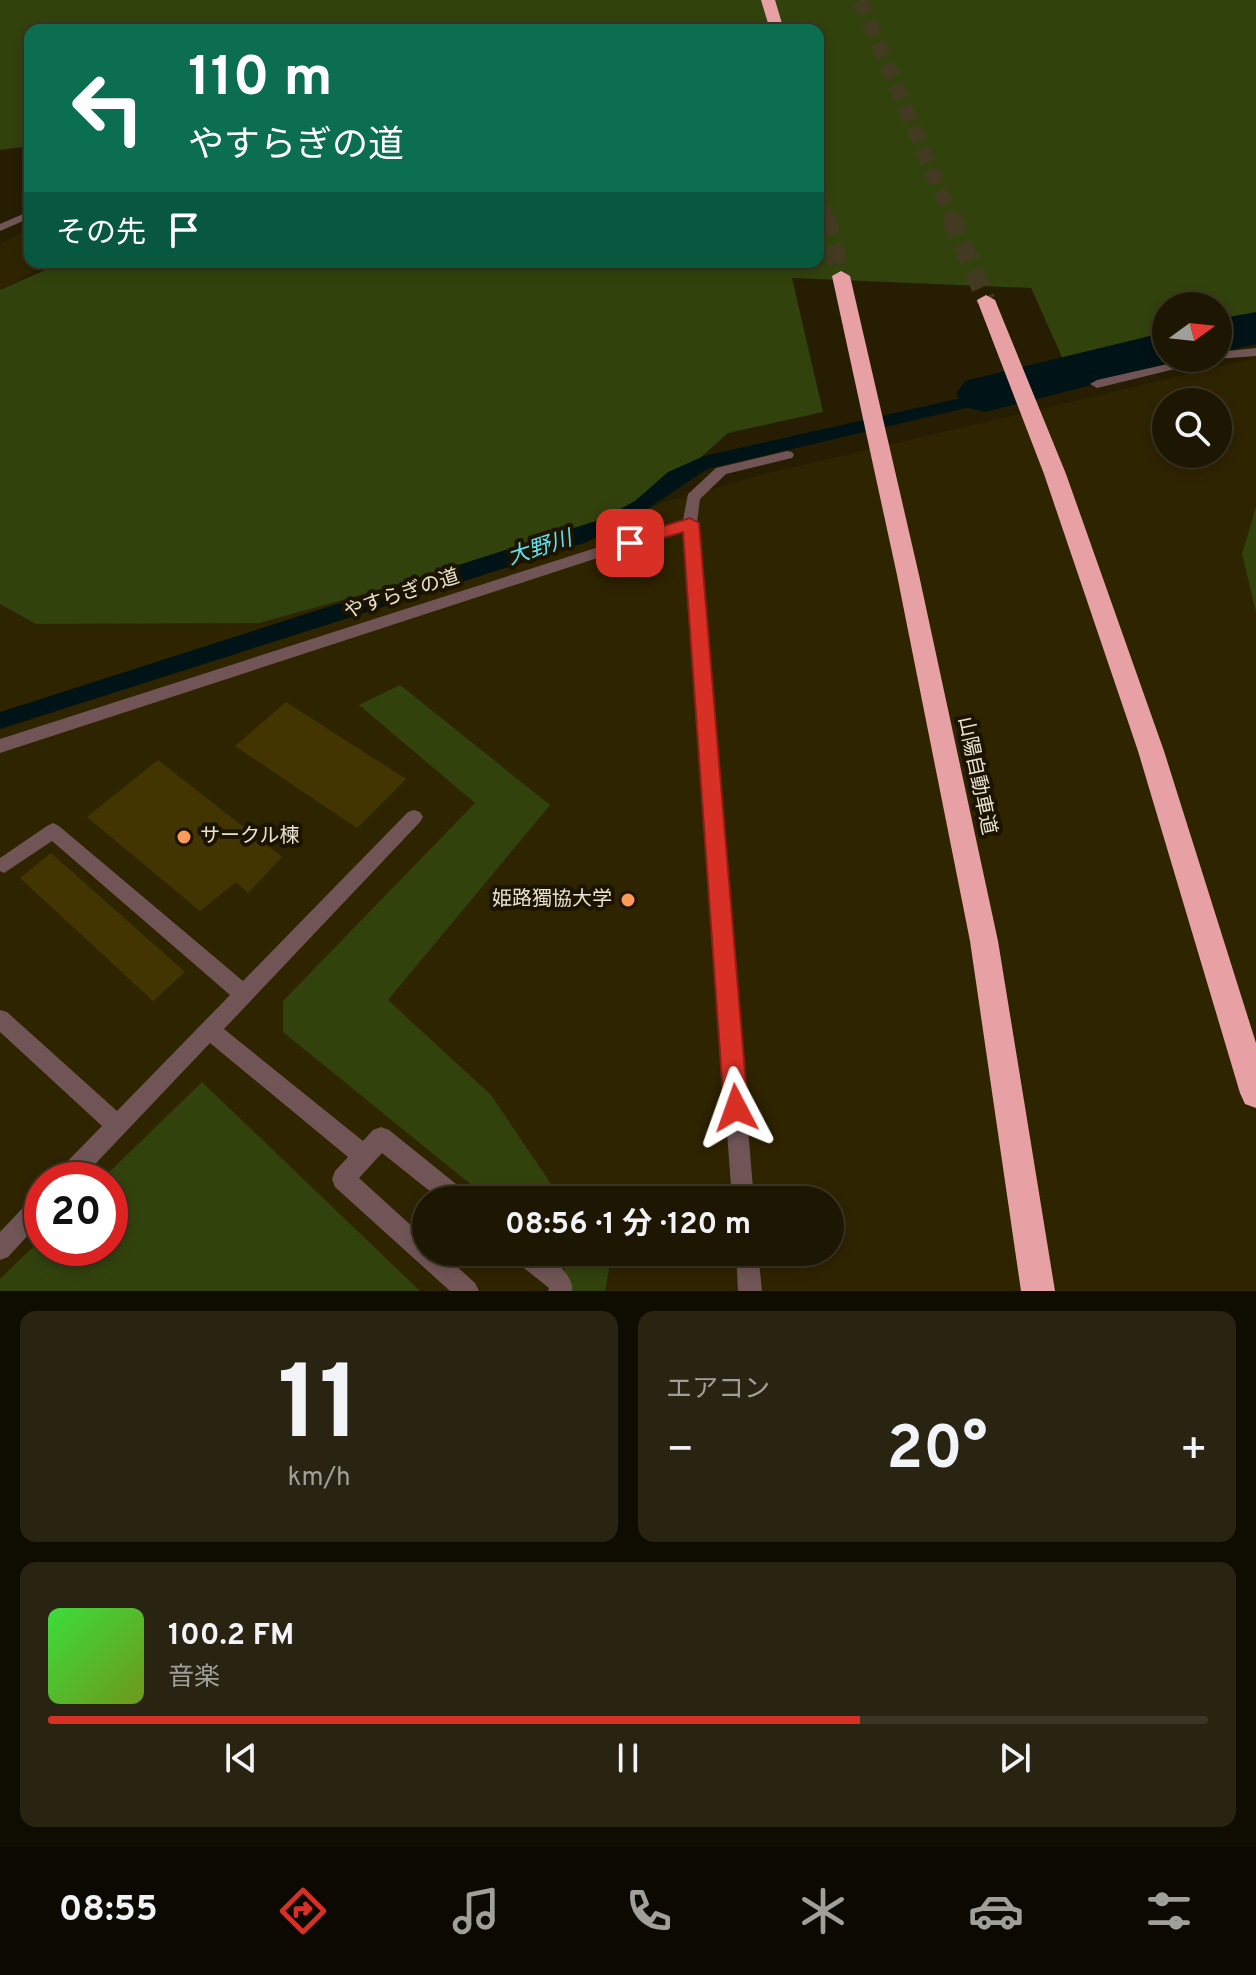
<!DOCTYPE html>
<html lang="ja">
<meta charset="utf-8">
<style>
body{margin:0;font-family:Overpass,"Noto Sans JP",sans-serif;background:#292311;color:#f1f3f6;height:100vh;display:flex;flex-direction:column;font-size:30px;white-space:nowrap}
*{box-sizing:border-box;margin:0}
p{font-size:26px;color:#a09f99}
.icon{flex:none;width:44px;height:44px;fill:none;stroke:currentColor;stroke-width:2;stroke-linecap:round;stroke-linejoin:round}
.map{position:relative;height:1291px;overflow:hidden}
.side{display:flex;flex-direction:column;gap:20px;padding:20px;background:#0f0c01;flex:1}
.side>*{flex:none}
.top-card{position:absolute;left:24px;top:24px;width:800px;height:244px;border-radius:16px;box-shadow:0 4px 12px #0003,0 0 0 2px #3a3524;background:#0b6e4f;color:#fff;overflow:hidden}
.needle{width:52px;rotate:75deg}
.controls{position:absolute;left:1152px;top:292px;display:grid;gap:16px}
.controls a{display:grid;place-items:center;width:80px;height:80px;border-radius:50%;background:#1c1602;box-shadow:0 4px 12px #0003,0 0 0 2px #3a3524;font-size:40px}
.speed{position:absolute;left:24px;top:1162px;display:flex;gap:16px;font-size:40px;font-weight:700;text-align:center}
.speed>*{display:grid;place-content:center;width:104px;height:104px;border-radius:50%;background:#1c1602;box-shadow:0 4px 12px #0003,0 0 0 2px #3a3524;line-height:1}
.speed .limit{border:12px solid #d22;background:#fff;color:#111}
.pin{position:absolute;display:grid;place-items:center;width:68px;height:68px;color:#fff;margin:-34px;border-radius:16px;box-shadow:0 4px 12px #0006}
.me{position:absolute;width:88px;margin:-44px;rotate:356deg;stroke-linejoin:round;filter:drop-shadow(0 0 6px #0008)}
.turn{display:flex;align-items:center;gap:28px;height:168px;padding:0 32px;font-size:36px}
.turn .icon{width:104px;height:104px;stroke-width:2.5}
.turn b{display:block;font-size:56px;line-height:68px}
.then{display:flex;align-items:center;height:76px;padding:0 32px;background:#0003;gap:16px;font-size:30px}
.big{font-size:60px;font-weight:700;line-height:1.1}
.side .widget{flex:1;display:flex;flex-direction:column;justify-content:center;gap:12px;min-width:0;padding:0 28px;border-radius:16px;background:#292311}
.side .dial{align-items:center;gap:0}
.dial b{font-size:104px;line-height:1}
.song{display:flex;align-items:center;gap:24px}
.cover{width:96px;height:96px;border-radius:12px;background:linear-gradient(135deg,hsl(120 70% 55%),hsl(80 70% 35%))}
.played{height:8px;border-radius:4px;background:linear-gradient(90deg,#d93025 70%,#3a3524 70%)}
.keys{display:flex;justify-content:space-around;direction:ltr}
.heat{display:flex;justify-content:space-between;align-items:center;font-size:44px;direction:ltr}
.side .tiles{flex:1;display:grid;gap:20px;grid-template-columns:1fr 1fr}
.widget:last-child{grid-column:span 2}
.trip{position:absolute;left:412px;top:1186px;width:432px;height:80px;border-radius:40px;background:#1c1602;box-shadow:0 4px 12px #0003,0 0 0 2px #3a3524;font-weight:700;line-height:80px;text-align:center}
.dock{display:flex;height:128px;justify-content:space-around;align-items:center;background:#0b0901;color:#a09f99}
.dock .icon{width:56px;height:56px}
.dock .active{color:#d93025}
.dock b{font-size:36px;color:#f1f3f6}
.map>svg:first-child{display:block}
.built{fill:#2f2400;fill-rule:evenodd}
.green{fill:#32420d}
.water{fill:#001316}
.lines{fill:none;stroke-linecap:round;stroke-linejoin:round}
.river{fill:#001316;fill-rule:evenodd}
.building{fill:#433502}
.highway-tunnel-far1{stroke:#433b21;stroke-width:15;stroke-dasharray:15 8;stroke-linecap:butt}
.highway-tunnel{stroke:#433b21;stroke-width:19;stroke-dasharray:19 10;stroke-linecap:butt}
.lane{fill:#715556;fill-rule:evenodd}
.highway{fill:#e7a1a5;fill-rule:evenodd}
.route{fill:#d93025;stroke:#8d1f18;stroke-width:2}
.poi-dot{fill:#ff9b5a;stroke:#1c1400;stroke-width:3}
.labels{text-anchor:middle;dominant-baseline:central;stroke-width:8;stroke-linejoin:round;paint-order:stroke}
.street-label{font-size:20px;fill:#e8e2d2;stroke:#1c1400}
.poi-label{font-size:20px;fill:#e8e2d2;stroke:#1c1400;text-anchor:start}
.water-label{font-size:22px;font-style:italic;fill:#60dfef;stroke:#1c1400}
</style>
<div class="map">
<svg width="1256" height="1291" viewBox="0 0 1256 1291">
<rect width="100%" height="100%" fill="#261d02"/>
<path class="built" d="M30,229V262H53L0,290V244Z
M1256,358V1291H0V586L244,620L769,473ZM1166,402H1218V454H1166ZM42,1180H110V1248H42ZM426,1200H830V1252H426Z"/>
<path class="green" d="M0,0H1256V327L1218,335V306H1166V345L1066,366L1031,288L792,278L823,412L728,433L631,520L259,623L36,624L0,604V290L63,262H818V30H30V146L0,150Z
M1256,507V612L1242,554Z
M400,685L550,805L388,1000L491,1095L562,1200H490L283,1032V1001L475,803L359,705Z
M202,1082L420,1291H0V1279L42,1238V1248H110V1180H101Z
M554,1252H597L609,1269L605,1291H571L561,1257Z"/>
<path class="water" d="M1166,352V358H1179L707,469L646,510L587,542L0,729V712L602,519L635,501L668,472L704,456Z"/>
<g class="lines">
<path class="river" d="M1256,312V344L1218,353V319Z
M1166,332V358H1188L1186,361L985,412L965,407L956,394L965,381Z"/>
</g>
<path class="building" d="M286,702L406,779L357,828L235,746Z
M158,760L282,857L248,893L236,882L200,911L87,817Z
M51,853L185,972L153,1001L20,878Z"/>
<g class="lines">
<path class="highway-tunnel-far1" d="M860,0L952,219
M818,185L826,219"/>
<path class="highway-tunnel" d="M826,217L841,276
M951,217L986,300"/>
<path class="lane" d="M30,211V218L0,231V224Z
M1256,348V356L1216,359L1097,388L1090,384L1097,380L1194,358H1218V352Z
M787,451L792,452L794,455L792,458L726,474L700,499L697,523L754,1200H732L683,530L0,753V739L683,520L688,494L716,468Z
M414,810L420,812L423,817L420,822L224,1029L363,1141L373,1130L381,1127L389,1130L466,1192L469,1200H441L382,1153L359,1178L426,1239V1252H441L475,1283L479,1291H450L335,1187L332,1179L335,1171L348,1157L210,1043L80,1180H54L57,1172L102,1126L0,1032V1010L7,1012L117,1111L230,995L52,841L4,873L0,871V858L47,826L53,823L59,826L243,981L408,812Z
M42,1193V1220L8,1257L0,1260V1232L34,1196Z
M511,1252C519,1252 531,1250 539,1252C551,1255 575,1277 572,1291H548L549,1288L514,1260Z
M736,1252H758L762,1291H738Z"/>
<path class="highway" d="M761,0H775L784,30H770Z
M841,271L850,276L919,575L998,941L1055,1291H1021L970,941L897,575L832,276Z
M986,295L995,300L1066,474L1164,751L1256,1043V1108L1245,1104L1240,1093L1138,751L1044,474L977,300Z"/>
</g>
<path class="route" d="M690,518L699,523L748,1108L744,1116L736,1120L728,1116L724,1108L683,532L630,548L622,543L624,538Z"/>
<g class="poi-dot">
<circle cx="184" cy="837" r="8"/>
<circle cx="628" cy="900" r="8"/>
</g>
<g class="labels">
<g class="street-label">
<text transform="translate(402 595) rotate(-18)">やすらぎの道</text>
<text transform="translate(976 776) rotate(78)">山陽自動車道</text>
</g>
<g class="poi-label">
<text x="200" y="837">サークル楝</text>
<text x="612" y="900" text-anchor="end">姫路獨協大学</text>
</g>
<g class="water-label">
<text transform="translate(540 549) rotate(-18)">大野川</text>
</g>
</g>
</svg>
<div class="controls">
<a><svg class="needle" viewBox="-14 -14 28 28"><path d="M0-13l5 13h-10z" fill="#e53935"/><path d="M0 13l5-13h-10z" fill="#a09f99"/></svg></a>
<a><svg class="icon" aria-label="search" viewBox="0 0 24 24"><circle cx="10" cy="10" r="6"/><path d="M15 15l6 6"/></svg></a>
</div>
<div class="speed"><div class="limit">20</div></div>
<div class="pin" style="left:630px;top:543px;background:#d93025"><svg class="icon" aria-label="arrive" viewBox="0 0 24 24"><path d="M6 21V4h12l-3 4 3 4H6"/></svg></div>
<svg class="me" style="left:736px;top:1108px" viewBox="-20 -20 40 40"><path d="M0-17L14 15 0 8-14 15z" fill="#d93025" stroke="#fff" stroke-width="4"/></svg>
<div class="trip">08:56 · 1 分 · 120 m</div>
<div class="top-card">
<div class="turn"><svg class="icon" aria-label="left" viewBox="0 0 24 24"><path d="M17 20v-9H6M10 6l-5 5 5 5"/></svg><div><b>110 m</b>やすらぎの道</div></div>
<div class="then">その先<svg class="icon" aria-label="arrive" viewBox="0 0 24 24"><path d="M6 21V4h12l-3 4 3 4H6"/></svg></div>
</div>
</div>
<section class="side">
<div class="tiles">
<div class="widget dial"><b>11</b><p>km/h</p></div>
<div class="widget"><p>エアコン</p>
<div class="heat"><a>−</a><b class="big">20°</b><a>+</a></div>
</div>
<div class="widget">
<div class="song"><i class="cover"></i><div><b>100.2 FM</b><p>音楽</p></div></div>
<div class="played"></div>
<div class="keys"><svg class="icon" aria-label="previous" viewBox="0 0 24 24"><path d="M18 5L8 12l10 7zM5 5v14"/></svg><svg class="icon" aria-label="pause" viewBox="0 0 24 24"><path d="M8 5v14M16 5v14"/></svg><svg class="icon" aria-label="next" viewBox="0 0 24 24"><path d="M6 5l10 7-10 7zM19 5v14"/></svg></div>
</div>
</div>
</section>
<nav class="dock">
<b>08:55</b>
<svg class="icon active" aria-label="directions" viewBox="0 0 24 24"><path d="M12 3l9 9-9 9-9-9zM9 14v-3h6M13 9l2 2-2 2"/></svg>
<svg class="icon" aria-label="music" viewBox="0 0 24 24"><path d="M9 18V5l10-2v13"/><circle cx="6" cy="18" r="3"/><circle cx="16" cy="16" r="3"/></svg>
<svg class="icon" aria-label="phone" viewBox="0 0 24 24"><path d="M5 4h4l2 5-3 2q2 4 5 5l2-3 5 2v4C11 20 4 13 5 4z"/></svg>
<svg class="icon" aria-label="climate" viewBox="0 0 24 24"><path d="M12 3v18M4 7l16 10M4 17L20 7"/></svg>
<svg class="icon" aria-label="car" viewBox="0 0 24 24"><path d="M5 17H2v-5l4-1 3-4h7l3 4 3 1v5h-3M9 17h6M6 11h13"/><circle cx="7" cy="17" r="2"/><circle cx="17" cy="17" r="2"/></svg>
<svg class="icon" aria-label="filters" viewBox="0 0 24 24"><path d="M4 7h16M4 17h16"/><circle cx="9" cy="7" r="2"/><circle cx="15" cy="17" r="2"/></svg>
</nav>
